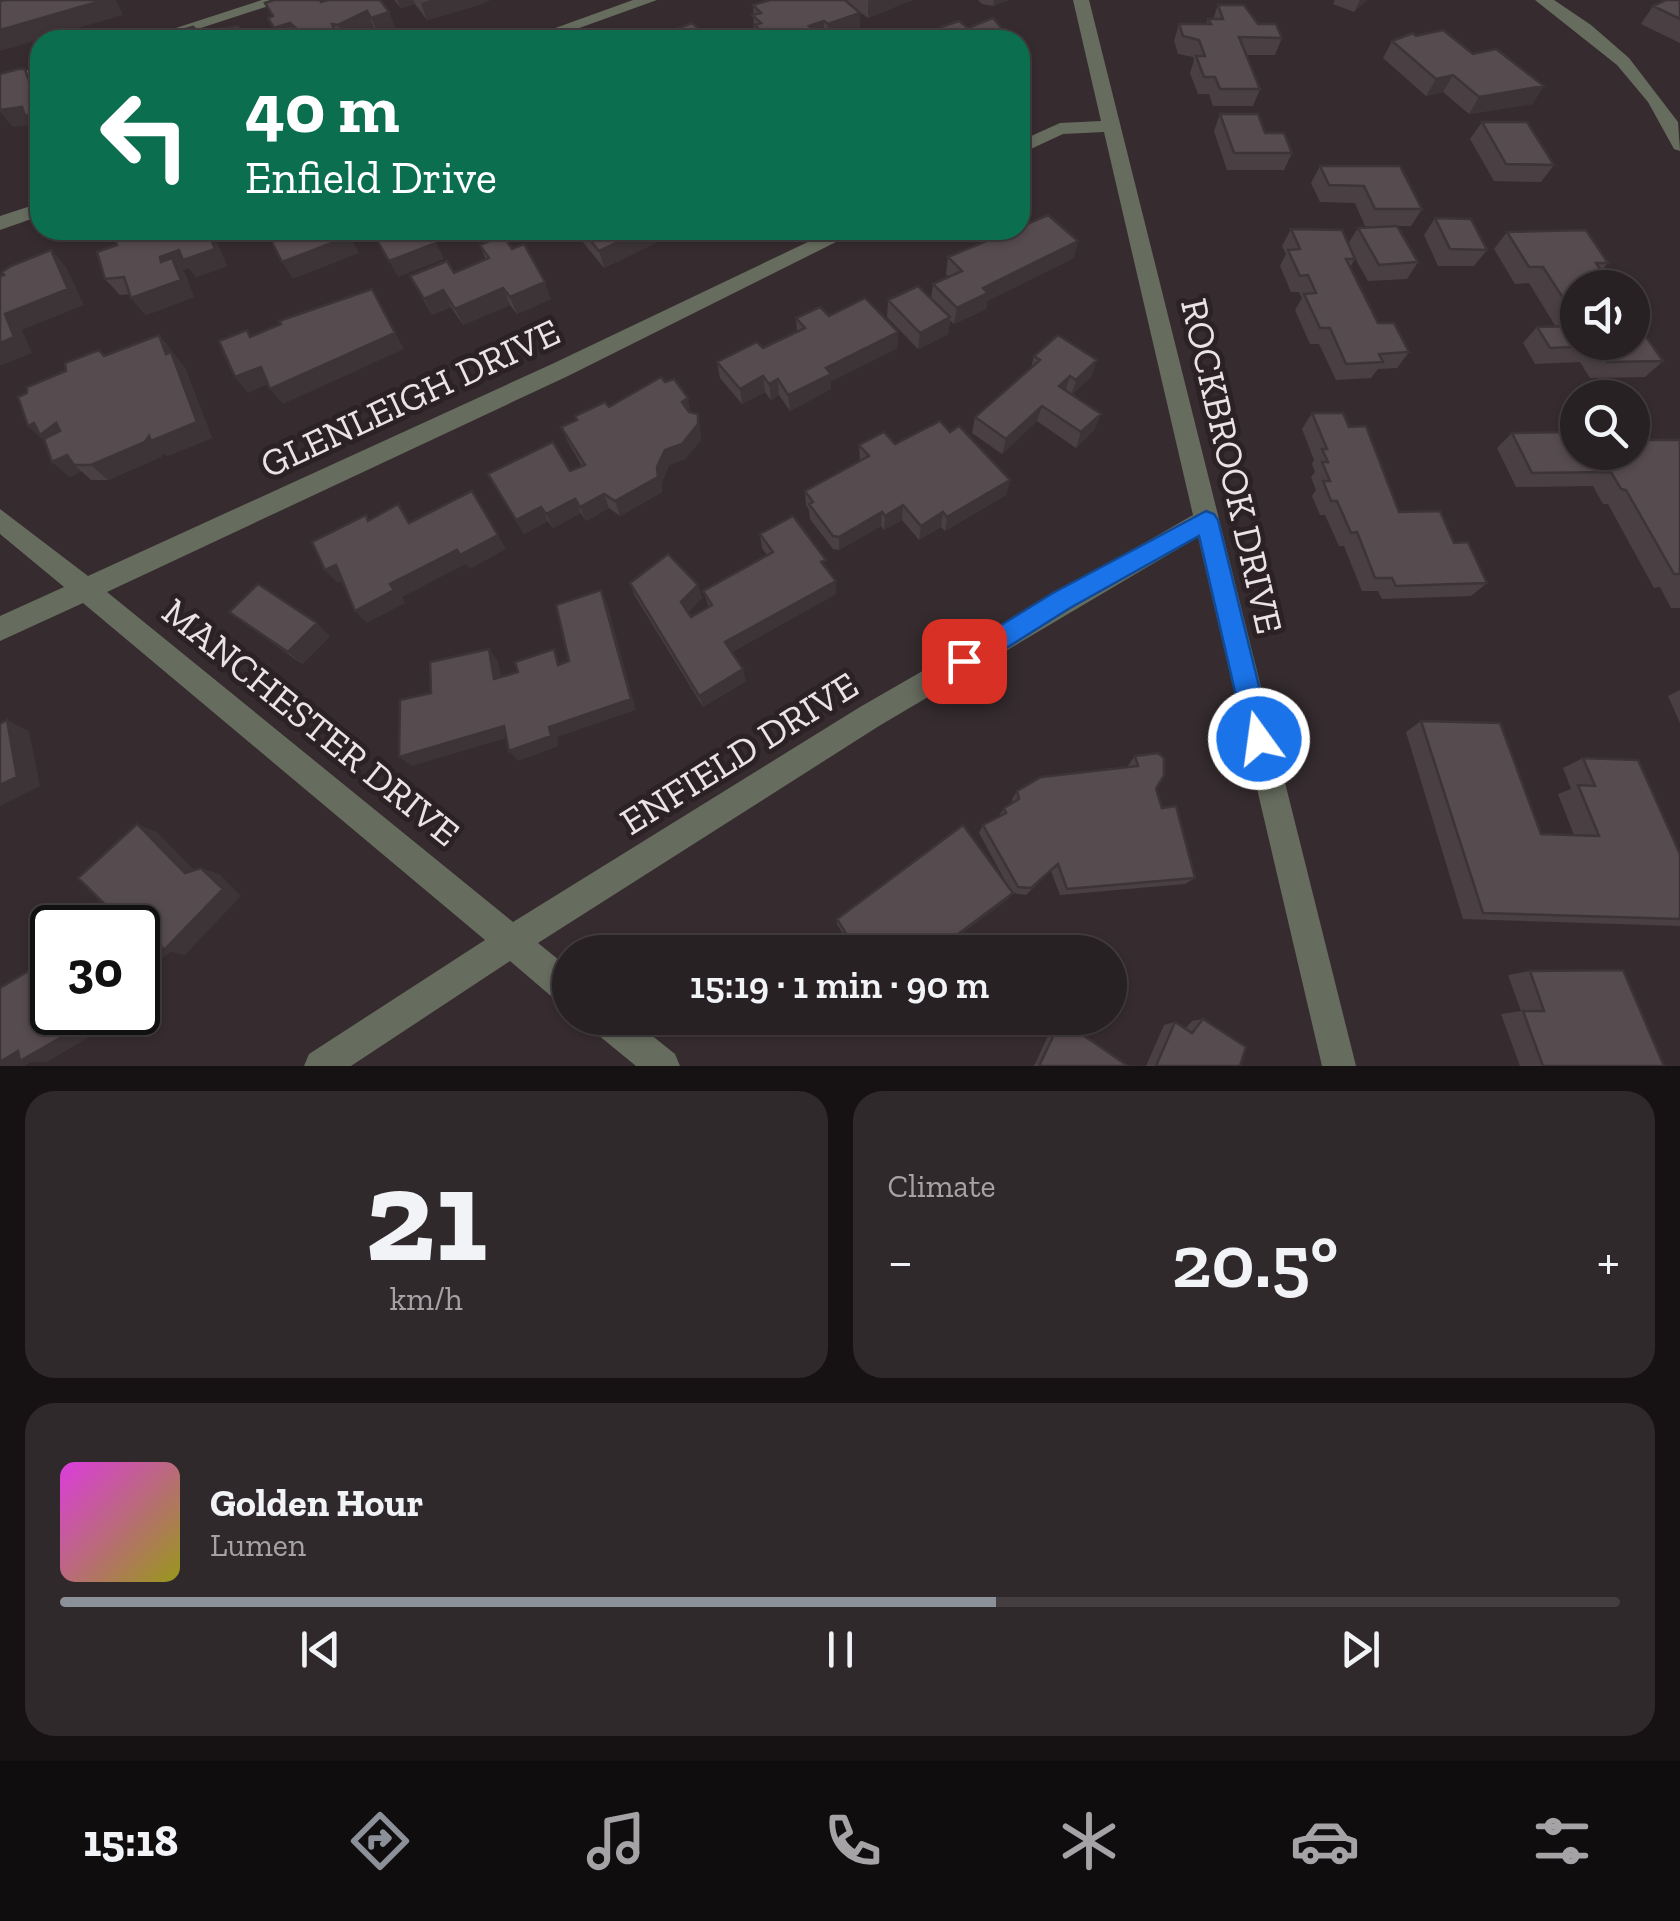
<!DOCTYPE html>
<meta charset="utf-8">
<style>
body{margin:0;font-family:"Zilla Slab",serif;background:#30292b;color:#f1f3f6;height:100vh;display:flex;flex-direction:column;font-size:38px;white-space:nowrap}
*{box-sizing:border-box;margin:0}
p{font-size:32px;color:#a5a3a6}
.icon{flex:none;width:55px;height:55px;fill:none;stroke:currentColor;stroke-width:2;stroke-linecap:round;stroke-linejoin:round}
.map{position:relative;height:1066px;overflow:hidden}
.panel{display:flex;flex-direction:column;gap:25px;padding:25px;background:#161213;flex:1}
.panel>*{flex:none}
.hud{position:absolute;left:30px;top:30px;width:1000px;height:210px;border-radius:30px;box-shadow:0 2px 8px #0004,0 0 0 2px #443e41;background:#0b6e4f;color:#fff;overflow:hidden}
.controls{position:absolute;left:1560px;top:270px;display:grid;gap:20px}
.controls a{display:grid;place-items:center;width:90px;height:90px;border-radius:50%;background:#282123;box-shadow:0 2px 8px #0004,0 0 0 2px #443e41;font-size:50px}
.speed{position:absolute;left:30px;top:905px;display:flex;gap:20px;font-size:50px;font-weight:700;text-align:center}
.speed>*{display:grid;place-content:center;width:130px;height:130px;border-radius:50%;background:#282123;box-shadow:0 2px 8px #0004,0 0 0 2px #443e41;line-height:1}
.speed .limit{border:5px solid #111;border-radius:15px;background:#fff;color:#111}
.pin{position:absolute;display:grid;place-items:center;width:85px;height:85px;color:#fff;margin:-42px;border-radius:20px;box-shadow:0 5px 15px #0006}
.me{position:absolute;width:110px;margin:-55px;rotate:346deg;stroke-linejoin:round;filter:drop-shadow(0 0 8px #0008)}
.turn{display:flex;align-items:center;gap:35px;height:210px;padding:0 50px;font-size:45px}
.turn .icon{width:130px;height:130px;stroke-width:2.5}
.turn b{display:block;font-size:70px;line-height:85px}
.big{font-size:75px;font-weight:600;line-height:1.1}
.panel .widget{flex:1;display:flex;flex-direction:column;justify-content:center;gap:15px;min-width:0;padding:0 35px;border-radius:30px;background:#30292b}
.panel .dial{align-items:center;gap:0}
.dial b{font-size:130px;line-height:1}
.song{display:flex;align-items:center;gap:30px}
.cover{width:120px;height:120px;border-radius:15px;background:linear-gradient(135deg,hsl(300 70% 55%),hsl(60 70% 35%))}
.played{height:10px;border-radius:5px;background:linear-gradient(90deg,#8c9099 60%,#443e41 60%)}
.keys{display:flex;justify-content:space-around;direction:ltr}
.heat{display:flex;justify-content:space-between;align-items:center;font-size:55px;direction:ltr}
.panel .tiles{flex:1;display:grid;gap:25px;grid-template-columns:1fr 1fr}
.widget:last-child{grid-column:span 2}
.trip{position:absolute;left:552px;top:935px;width:575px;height:100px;border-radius:50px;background:#282123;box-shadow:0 2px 8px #0004,0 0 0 2px #443e41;font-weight:600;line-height:100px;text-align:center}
.dock{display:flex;height:160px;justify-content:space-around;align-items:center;background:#100d0e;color:#a5a3a6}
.dock .icon{width:70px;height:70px}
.dock .on{color:#8c9099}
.dock b{font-size:45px;color:#f1f3f6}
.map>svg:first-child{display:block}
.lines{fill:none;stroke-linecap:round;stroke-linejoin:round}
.minor{fill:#666c5e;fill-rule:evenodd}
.wall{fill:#4a4044}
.shaded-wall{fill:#3c3437}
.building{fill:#564b4f;stroke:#3c3437;stroke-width:2.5}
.route{fill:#1a73e8;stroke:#114b97;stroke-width:2.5}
.labels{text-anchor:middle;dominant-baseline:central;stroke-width:10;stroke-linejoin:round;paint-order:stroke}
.street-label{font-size:38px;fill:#eae3e5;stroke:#2c2225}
</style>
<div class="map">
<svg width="1680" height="1066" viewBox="0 0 1680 1066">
<rect width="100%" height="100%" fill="#362c2f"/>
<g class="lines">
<path class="minor" d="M262,0H287L164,40H139Z
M633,0H657L546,40H522Z
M1073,0H1089L1356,1066H1322L1198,537L879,726L538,943L570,969V1006L558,1002L510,961L351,1066H304L309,1054L485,940L83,603L0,641V616L64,587L0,534V509L88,576L552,364L833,230H860L568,376L107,592L513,922L860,707L1193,515L1104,132L1063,134L1020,154V141L1060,123L1101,121Z
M1535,0H1554L1591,25L1629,58L1678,122L1680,151L1674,149L1648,102L1617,65Z
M40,67V77L0,89V78Z
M40,203V216L0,230V216Z
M587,1018H630L675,1054L680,1066H636L592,1030Z"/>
</g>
<path class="wall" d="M380,0L396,29L379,35L374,28L351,40H280L268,18L321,2Z
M394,0H490L479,5L427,20L415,4L401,8Z
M845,0H912L868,18Z
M978,0H1008L993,6L982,4Z
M1335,0H1367L1354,12L1333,4Z
M1680,0V43L1641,24L1653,6Z
M753,5L860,13V30L831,40H827L824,38L821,40H752L756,38L754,33Z
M1218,5L1282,38L1275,55H1246L1260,89L1253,106H1213L1209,94H1198L1190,73L1194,60L1193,57L1178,54L1174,41L1179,24H1206L1208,19H1213Z
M941,27L968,28L1012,40H940Z
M1416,36L1473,54L1544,86L1532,104L1469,114L1443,92L1426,96L1383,58L1392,41Z
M1220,114L1265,133L1292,153L1284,170H1227L1214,131Z
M1482,122L1554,165L1541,182L1494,181L1470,139Z
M1320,166L1422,209L1411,226H1397L1418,262L1407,279L1368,281L1351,251L1355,259L1350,267L1378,323L1409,352L1397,368L1378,369L1371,378L1336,380L1319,344H1310L1295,310L1302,298L1299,292H1291L1280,266L1286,254L1282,246L1291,229L1348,244L1358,228L1389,226H1365L1355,203L1320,202L1311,183Z
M1435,218L1487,250L1474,266H1438L1424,235Z
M123,230H230L231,233L215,239L227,266L196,277L189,268L182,270L185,274L194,297L146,315L131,298L130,294L120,295L105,279Z
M575,230H682L604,268L577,235Z
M1507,232L1608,263L1601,271L1578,288V342L1632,307L1647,328L1643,332L1663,361L1645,377L1590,378L1580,362L1535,364L1523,343L1537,327H1556L1529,283L1515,284L1494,249Z
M480,245L551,299L517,314L510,305L463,325L451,307L432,315L410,276L454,273L486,260Z
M948,257L1074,258L987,301L986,309L954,324L950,320L948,334L918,349L887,317L888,300L931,299L933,284L949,277L946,274Z
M829,316L898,332L897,348L831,381V389L790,411L779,395L771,400L765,392L742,404L720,378L717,362L763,348L797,332L796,318Z
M159,335L185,368L212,438L167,456L163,453L161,457L108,480H91L81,471L70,477L52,462L44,440L28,426L104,356Z
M1034,356L1092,376L1072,394L1095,429L1076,448L1037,421L1002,454L972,433L975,417L1031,368Z
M609,407L698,414L701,440L685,459L669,465L662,482V492L620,516L609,508L586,521L581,513L553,528L548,521L524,534L496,488L570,471L582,466L568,442L561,427L576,420L575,416Z
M1312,413L1349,427L1399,512L1454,543L1487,583L1471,596L1382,599L1378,591H1362L1344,546H1339L1325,515H1320L1312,496L1316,490L1311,477L1315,472L1312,464L1314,460L1302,429Z
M950,432L1010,480L1006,495L945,531L941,527L919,540L902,520L884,530L881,526L839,550L833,549L810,519L809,510L806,505L805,491L860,461L859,445L895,444Z
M1512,433L1635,440H1680V608H1671L1660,587L1654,588L1608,504H1603L1593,486L1516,487L1497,448Z
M760,534L826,569L836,581V594L732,652L746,681L703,707L635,596L630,583L698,585L702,598L688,612L691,617L709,607L703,591L767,555L762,548Z
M229,612L330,636L302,664Z
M1680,690V723L1668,696Z
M1421,721L1541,834L1574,835L1558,794L1571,789L1563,768L1583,758L1680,854V926L1463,919L1406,732Z
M1135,756L1156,789L1162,808L1195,878L1185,884L1060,895L1051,871L1026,895L1012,893L1008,899L937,952H834L848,942L837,924V919L1008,886L979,833L983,825L999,816L1004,808L1013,803L1012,799L1017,791L1127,767Z
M1530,971L1664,1066H1520L1501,1014L1521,1011L1508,975Z
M1203,1019L1240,1066H1146L1164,1025L1175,1022L1185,1029L1192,1021Z
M1061,1020L1128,1066H1034L1054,1023Z"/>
<path class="shaded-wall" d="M104,0H116L123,15L0,51V30Z
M397,0H413L415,4L401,8Z
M431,0H490L479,5L427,20L421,3Z
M871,0H912L868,18V1Z
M994,0H1008L993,6Z
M1360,0H1367L1354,12Z
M367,11L374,28L351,40H345L338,25Z
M389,12L396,29L379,35L371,18Z
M860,13V30L828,40V24Z
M824,21V38L821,40H810L809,26Z
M290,23L299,40H280L274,28Z
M334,29L339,40H307V38Z
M1453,75L1443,92L1426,96L1436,79Z
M1544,86L1532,104L1469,114L1479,97Z
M22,107L40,123V133L32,125L13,127L0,112V110Z
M207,230H230L231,233L215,239L227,266L196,277L189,268L182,270L185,274L194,297L146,315L131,298L161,262L160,257L179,250Z
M644,230H682L604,268L599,251Z
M350,236L359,253L293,279L282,262Z
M1078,241L1074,258L987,301L986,309L954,324L957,308L983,288Z
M436,243L444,259L398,277L389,261Z
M51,250L66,267L84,305L22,330L32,353L0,366V343L5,314Z
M545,282L551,299L517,314L510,297Z
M503,288L510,305L463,325L455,309Z
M372,289L404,349L283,404L270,389Z
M443,290L451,307L432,315L424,299Z
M950,317L948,334L918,349L920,333Z
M898,332L897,348L831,381V389L790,411L788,395L826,368Z
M159,335L185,368L212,438L167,456L163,453L161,457L108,480L91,465L149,436L166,354Z
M1097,360L1092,376L1071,396L1076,380Z
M261,367L273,382L248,393L235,377Z
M763,376L765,392L742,404L740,389Z
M1070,376L1065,392L1059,386Z
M778,379L779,395L771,400L769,384Z
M688,398L691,414L682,402Z
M1042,406L1037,421L1002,454L1006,439Z
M698,414L701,440L685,459L669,465L662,482V492L620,516L615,501L657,467L665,450Z
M1101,414L1095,429L1076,448L1081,432Z
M34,423H56L73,438L58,451L28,426Z
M67,455L74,465L81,471L70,477L52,462Z
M1010,480L1006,495L945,531L947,517Z
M472,491L506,549L470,569L466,564L402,597L405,603L367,623L355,611Z
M604,494L609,508L586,521L580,507Z
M575,499L581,513L553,528L546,514Z
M903,505L902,520L884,530L885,516Z
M541,507L548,521L524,534L516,520Z
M882,512L881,526L839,550V537Z
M943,512L941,527L919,540L921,526Z
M336,565L348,578L338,583L325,570Z
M836,581V594L728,654L725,642Z
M698,585L702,598L685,615L681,602Z
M601,590L607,603L636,710L557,737L559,746L518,761L509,751L549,727Z
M317,623L330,636L302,664L288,652Z
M489,649L498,661L504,690L494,679Z
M743,669L746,681L703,707L699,696Z
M7,720L29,731L40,786L0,806V785Z
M504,726L513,736L412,766L399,757Z
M137,824L157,832L204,880L185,873Z
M201,868L219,874L241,896L185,955L171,952L138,974V955Z
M1013,893L1008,899L937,952H934Z
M68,1012H92L96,1033L47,1062H31L24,1066H0V1062Z"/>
<path class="building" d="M4,0H104L0,30V1Z
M274,0H320L321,2L328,0H380L389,12L371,18L367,11L338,25L332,24L334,29L307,38L290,23L274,28L268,18L273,16L265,3Z
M770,0H845L860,13L828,24L824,21L809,26L821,36L810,40H753L752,39L765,35L755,25L761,23L752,15L761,13L753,5Z
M1666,0H1680V19L1653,6Z
M1218,5H1244L1258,24H1276L1282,38L1239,37L1260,89H1220L1215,77H1204L1196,56H1205L1199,40L1183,36L1179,24H1211L1208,19H1223Z
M993,18L1012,40H947L949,34L941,27L959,21L968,28Z
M692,23L712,40H647Z
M238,26L245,40H165L164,35L193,27L198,32Z
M1443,30L1473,54L1496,49L1544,86L1479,97L1453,75L1436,79L1392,41L1413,33L1416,36Z
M18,69H25L29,81L40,78V123L35,125L31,114L25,116L22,107L0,110V74Z
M1220,114H1258L1265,133H1284L1292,153H1234Z
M1482,122H1527L1554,165L1506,164Z
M1320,166H1400L1422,209H1375L1364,186L1329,185Z
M1048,215L1078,241L983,288L988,293L957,308L933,284L962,271L948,257L1013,230H1020V227Z
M1435,218L1471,219L1487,250L1450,249Z
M1397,226L1418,262L1379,265L1358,228Z
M1291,229L1342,230L1355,259H1346L1378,323H1394L1409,352L1379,354L1383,362L1346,364L1330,328H1320L1304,294L1316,293L1308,275L1300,276L1288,250L1300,249Z
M123,230H207L215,249L183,260L179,250L160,257L161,262L172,258L181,280L131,298L124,277L105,279L97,252L117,245L113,233Z
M266,230H346L350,236L282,262Z
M389,230H428L436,243L389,261L377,240L392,235Z
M582,230H644L599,251Z
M1586,230L1608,263H1596L1612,288H1578V321L1543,267H1529L1507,232Z
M503,235L512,249L524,244L545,282L510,297L503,288L455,309L443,290L424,299L410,276L447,261L454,273L489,258L480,245Z
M51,250L68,289L5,314L14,337L0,343V276L4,275L2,272L11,266Z
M918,286L950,317L920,333L888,300Z
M372,289L395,333L270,389L261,367L235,377L219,341L247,330L250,337L281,324L279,321Z
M865,298L898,332L826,368L831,374L788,395L778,379L769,384L763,376L740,389L717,362L757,342L763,348L805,328L796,318L820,307L829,316Z
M1632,307L1647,328H1640L1663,361L1607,362L1596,346L1550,348L1537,327L1578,326V342H1632Z
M159,335L166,354L171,352L197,422L151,441L149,436L145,442L91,465H74L67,455L52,462L44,439L60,431L56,423L40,435L34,423L28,426L18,397L27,393V387L66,371L65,363L99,350L104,356Z
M1058,335L1097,360L1076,380L1070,376L1059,386L1101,414L1081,432L1042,406L1006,439L975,417L1040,360L1034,356Z
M661,377L665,382L674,379L688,398L682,402L689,412L698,414V424L682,444L665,450L657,467L658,477L615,501L604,494L580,507L575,499L546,514L541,507L516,520L488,474L553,442L570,471L585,465L561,427L577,420L575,416L605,402L609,407Z
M1312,413H1343L1349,427L1366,426L1399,512L1440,511L1454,543L1468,542L1487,583L1396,586L1392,578H1375L1357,532L1351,533L1337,501H1331L1323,481H1330L1322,462H1328L1322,449H1327Z
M940,421L950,432L959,426L1010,480L947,517L943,512L921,526L903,505L885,516L882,512L839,537L833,536L809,504L813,502L805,491L869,456L859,445L884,432L895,444Z
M1578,432V452H1632V435L1635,440H1680V574H1674L1626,490L1621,489L1611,472L1532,473L1512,433Z
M472,491L498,535L460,555L457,550L390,584L394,590L355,611L336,565L325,570L312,542L366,515L368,521L398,504L409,523Z
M793,516L826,560L821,562L836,581L725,642L743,669L699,696L630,583L668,554L698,585L681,602L691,617L712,605L703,591L773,552L760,534Z
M258,584L317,623L288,652L229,612Z
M601,590L631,699L549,727L551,736L509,751L504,726L399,757L400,700L431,693L430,662L489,649L494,679L518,672L515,662L554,649L558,665L569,661L556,605Z
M7,720L17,777L0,785V724Z
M1421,721L1500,723L1541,834L1599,836L1578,785L1595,786L1583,758L1638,760L1680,854V919L1483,913Z
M1158,753L1164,758V775L1156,789L1162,808L1176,806L1195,878L1067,889L1058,864L1031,888L1018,887L983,825L1006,813L1004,808L1019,799L1017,791L1041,777L1138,766L1135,756Z
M137,824L185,873L201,868L223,889L164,950L158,942L138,955V928H103L119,918L78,878Z
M963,825L1013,893L934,952H834L850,940L837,919Z
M52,957V1012H68L72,1031L20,1061L18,1051L0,1062V988Z
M1623,970L1664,1066H1543L1523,1011H1544L1530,971Z
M1203,1019L1246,1047L1240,1066H1156L1175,1022L1192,1033Z
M1061,1020L1128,1066H1039Z"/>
<path class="route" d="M1206,511L1214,514L1218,520L1272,739L1268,748L1259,751L1250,748L1246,739L1199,536L1070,608L973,669L964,672L956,669L952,661L956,653L1053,593Z"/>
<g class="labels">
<g class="street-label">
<text transform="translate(410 398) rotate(-25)">GLENLEIGH DRIVE</text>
<text transform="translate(1232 466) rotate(77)">ROCKBROOK DRIVE</text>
<text transform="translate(311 722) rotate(39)">MANCHESTER DRIVE</text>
<text transform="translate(739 753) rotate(-32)">ENFIELD DRIVE</text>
</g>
</g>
</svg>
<div class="controls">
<a><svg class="icon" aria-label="sound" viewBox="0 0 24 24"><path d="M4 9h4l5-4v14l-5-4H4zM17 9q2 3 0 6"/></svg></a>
<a><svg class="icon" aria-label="search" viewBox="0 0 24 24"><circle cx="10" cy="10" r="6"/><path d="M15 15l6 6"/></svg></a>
</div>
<div class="speed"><div class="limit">30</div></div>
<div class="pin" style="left:964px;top:661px;background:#d93025"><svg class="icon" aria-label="arrive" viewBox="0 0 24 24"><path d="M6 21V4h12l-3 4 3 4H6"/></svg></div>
<svg class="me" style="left:1259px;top:739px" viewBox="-20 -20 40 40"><circle r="17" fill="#1a73e8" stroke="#fff" stroke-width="3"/><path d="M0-11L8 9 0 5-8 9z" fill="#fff"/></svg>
<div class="trip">15:19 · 1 min · 90 m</div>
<div class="hud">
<div class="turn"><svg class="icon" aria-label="left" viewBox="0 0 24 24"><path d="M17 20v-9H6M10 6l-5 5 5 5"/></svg><div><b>40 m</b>Enfield Drive</div></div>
</div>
</div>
<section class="panel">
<div class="tiles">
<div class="widget dial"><b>21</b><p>km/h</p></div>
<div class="widget"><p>Climate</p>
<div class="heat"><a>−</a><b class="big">20.5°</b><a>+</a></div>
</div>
<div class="widget">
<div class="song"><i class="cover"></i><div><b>Golden Hour</b><p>Lumen</p></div></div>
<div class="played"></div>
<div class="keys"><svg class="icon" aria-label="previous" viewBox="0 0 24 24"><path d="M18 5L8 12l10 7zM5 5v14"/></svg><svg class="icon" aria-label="pause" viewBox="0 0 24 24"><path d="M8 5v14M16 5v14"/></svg><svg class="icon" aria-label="next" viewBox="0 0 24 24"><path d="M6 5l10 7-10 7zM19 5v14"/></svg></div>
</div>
</div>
</section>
<nav class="dock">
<b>15:18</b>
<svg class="icon on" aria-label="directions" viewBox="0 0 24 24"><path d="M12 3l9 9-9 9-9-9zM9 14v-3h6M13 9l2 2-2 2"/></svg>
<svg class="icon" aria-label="music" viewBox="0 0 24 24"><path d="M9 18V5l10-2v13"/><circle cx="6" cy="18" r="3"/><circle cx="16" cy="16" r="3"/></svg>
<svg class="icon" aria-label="phone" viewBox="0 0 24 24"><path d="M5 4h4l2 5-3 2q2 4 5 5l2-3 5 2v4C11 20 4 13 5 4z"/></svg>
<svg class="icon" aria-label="climate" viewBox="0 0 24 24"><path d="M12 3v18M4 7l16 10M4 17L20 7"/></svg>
<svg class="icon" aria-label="car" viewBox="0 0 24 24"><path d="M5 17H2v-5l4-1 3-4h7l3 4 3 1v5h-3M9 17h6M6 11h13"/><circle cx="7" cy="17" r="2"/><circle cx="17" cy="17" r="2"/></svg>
<svg class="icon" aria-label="filters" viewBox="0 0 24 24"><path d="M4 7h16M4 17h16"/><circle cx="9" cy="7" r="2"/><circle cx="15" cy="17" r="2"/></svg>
</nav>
